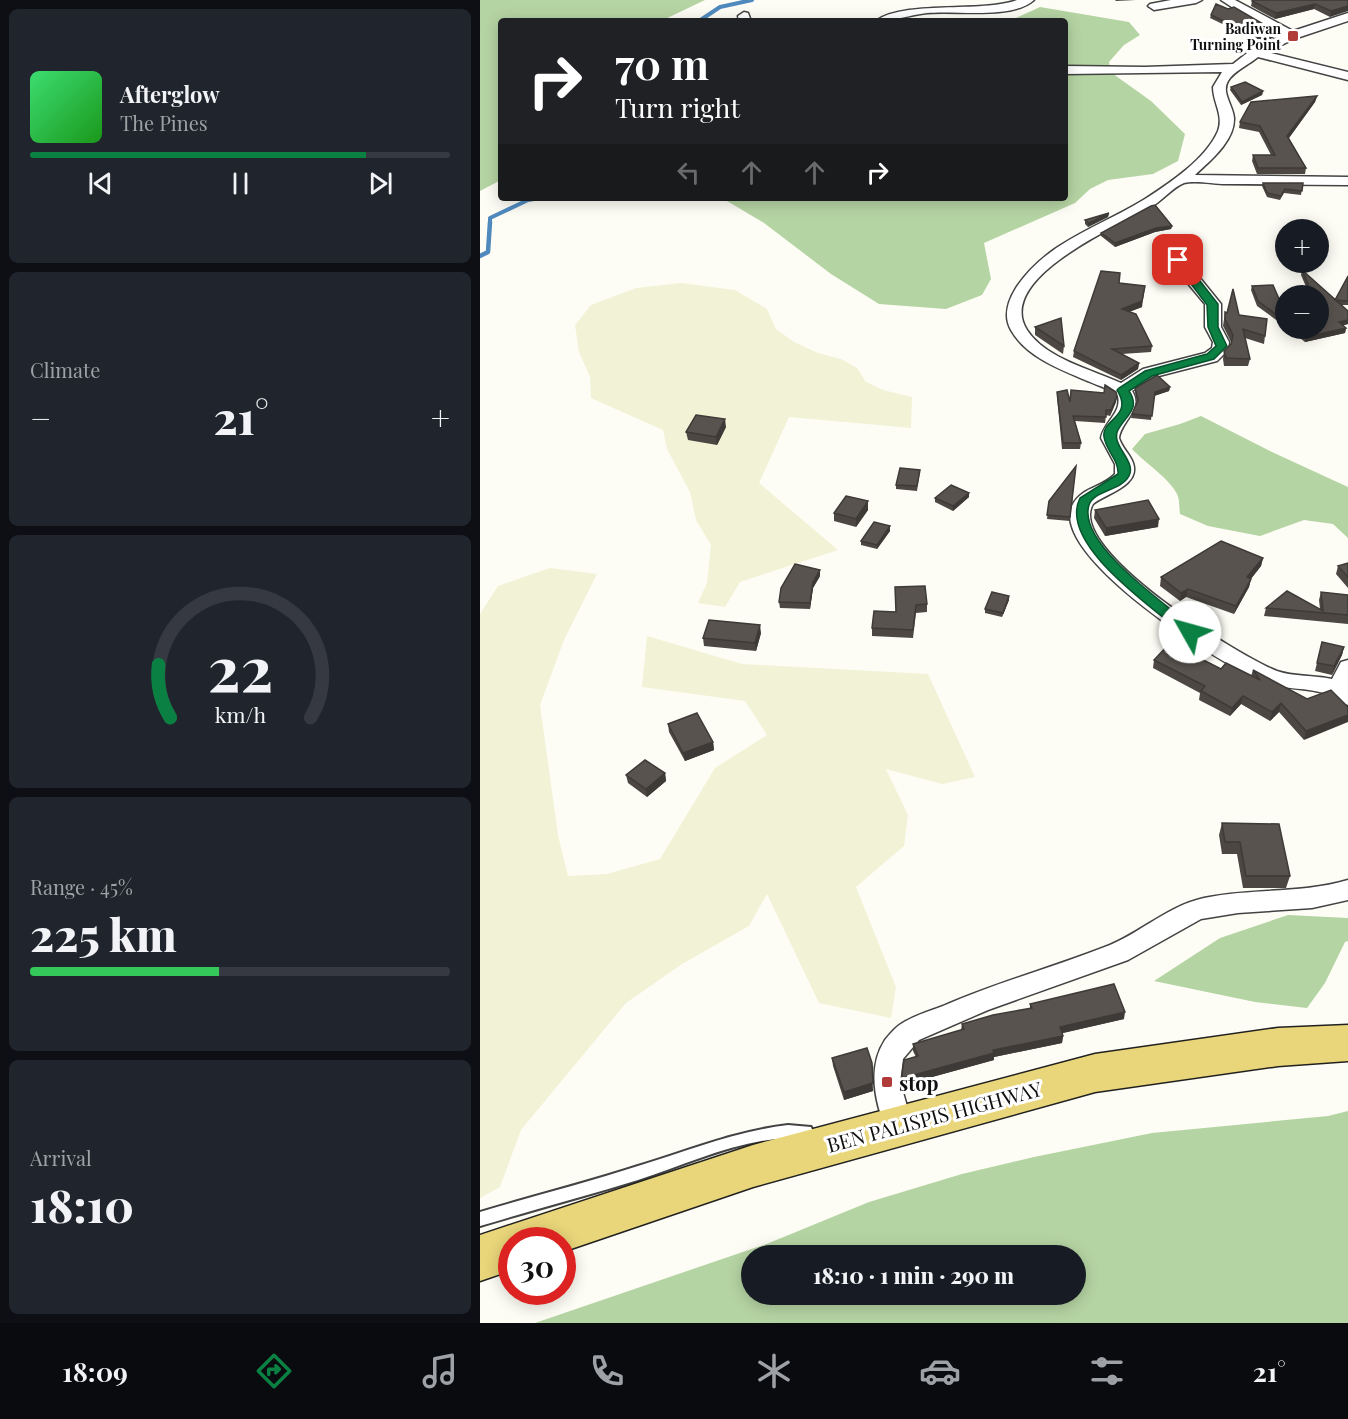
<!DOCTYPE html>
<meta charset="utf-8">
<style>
body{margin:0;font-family:"Playfair Display",serif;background:#20242c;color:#f1f3f6;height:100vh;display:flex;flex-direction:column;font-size:22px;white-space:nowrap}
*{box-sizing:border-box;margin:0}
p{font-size:20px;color:#9ea1a6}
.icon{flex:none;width:33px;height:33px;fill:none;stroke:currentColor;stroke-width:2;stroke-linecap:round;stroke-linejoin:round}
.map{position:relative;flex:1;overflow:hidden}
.panel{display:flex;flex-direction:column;gap:9px;padding:9px;background:#0d0f14;width:480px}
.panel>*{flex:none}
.banner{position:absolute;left:18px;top:18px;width:570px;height:183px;border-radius:6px;box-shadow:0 3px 15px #0003;background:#202124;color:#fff;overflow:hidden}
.controls{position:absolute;left:795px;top:219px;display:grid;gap:12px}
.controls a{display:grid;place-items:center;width:54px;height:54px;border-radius:50%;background:#171b24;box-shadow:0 3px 15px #0003;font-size:30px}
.speed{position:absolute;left:18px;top:1227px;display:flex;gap:12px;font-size:30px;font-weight:700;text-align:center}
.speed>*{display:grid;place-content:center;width:78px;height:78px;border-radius:50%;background:#171b24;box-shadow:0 3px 15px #0003;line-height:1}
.speed .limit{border:9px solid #d22;background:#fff;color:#111}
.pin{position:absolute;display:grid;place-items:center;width:51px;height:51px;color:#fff;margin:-26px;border-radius:12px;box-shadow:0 3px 9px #0006}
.me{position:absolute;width:66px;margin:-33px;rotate:308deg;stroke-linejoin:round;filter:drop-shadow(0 0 4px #0008)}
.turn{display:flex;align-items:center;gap:21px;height:126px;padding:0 18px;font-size:27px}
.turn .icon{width:78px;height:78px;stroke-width:2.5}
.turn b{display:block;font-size:42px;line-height:51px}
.lanes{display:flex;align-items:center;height:57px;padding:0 18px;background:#0003;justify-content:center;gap:30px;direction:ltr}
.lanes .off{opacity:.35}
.big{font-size:45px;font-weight:800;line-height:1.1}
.panel .card{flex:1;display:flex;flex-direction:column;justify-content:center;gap:9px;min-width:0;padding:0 21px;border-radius:9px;background:#20242c}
.panel .dial{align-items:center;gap:0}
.dial svg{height:156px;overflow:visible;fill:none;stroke:#363941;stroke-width:7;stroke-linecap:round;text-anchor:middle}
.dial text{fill:#f1f3f6;stroke:none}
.song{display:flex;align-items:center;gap:18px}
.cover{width:72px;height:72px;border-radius:9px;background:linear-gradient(135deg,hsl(140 70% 55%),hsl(120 70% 35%))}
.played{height:6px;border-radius:3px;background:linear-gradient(90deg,#0b8043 80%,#363941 80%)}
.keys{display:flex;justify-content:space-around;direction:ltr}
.heat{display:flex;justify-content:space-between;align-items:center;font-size:33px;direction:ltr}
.charge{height:9px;border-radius:4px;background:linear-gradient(90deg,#34c759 45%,#363941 0)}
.trip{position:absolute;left:261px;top:1245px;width:345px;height:60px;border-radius:30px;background:#171b24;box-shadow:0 3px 15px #0003;font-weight:800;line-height:60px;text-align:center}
.dock{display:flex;height:96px;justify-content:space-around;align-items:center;background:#090b0e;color:#9ea1a6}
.dock .icon{width:42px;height:42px}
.dock .current{color:#0b8043}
.dock b{font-size:27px;color:#f1f3f6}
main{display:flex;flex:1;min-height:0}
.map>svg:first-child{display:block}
.farmland{fill:#f2f2d7}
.forest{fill:#b5d4a3;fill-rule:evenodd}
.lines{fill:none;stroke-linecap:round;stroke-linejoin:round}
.stream-far1{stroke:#4f89be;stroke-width:4}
.stream{stroke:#4f89be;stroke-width:4.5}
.service-casing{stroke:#434343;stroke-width:4}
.minor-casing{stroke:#434343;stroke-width:3}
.primary-casing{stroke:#212121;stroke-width:3}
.service{fill:#fff;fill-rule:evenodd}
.minor{fill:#fff;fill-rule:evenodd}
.primary{fill:#e9d67a;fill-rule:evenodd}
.wall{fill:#4c4743}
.shaded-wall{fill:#3e3a37}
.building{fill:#58534e;stroke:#3e3a37;stroke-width:1.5}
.route{fill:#0b8043;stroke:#07532c;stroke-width:1.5}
.poi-dot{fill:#b13b38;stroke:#fff;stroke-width:2}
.labels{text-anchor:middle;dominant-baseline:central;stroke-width:6;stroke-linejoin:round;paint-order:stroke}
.far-poi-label{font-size:14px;font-weight:bold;fill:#101010;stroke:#fff;text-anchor:end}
.near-poi-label{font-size:20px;font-weight:bold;fill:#101010;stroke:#fff;text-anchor:start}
.near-street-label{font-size:20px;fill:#101010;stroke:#fff}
</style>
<main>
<section class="panel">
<div class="card">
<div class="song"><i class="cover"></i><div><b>Afterglow</b><p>The Pines</p></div></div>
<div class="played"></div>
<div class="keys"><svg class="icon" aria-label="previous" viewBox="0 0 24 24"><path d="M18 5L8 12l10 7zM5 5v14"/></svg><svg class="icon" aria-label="pause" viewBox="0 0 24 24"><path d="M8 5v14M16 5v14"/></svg><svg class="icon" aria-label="next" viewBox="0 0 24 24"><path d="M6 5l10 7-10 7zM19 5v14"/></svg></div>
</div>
<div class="card"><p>Climate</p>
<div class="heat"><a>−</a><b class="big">21°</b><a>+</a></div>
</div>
<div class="card dial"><svg viewBox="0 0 100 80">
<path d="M14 69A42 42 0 1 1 86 69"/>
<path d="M14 69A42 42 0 0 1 8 42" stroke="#0b8043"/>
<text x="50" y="56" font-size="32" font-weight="700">22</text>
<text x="50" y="72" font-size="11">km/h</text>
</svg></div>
<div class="card"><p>Range · 45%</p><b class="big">225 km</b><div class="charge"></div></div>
<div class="card"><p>Arrival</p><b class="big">18:10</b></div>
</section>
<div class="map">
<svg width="868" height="1323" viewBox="0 0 868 1323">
<rect width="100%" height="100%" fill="#fefdf5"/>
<path class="farmland" d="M201,283L255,290L287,309L296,329L314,342L338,353L361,359L377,368L386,382L403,390L432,397L431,428L309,417L279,483L358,550L260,582L245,607L218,603L227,583L231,545L216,520L210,492L187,449L183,430L111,398L110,377L99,352L95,325L111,305L156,288Z
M70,568L117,574L84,640L60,705L78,835L88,876L127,874L180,859L235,768L287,735L265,701L162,687L167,636L262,664L448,674L495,777L462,784L406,769L428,815L424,846L376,887L416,987L411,1018L339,1003L287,894L269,926L202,964L146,1003L41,1130L20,1187L0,1198V614L18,586Z"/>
<path class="forest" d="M0,0H225L181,21H21V180L0,191Z
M560,7L649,22L660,35L644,45L629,62L631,71L636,76L671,101L705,134L698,161L673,174L628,180L610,189L595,203L504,243L511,279L502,295L466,309L399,304L351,274L284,223L242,198H585V21H481L484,19L536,18Z
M721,416L792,452L868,487V538L853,524L824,520L780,536L728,526L700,514C699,508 700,500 697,494C690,479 664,462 652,449L665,434L700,424Z
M808,915L868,918V941L865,942L845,983L827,1008L775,1002L674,981L740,938Z
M868,1111V1323H55L289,1243L389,1202L482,1174L554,1157L672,1133L848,1116ZM272,1256H596V1294H272Z"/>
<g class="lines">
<path class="stream-far1" d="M219,21L240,7L272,0
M10,223V218L48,200L60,198"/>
<path class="stream" d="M0,256L8,252L10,222"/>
<defs>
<path id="service" d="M308,1125L331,1127L338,1143L336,1148L331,1150L326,1148L322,1138C265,1136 211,1163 158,1180C106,1196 53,1210 0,1226V1212C53,1196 106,1183 158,1166C208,1151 256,1131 308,1125Z"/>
<path id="minor" d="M537,0H554C532,20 476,10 447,13C430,15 414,21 396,21C423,0 502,13 537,0Z
M691,0H722L716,3L674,10L668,6L670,4Z
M741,0H755L813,31L868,13V21L814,39L787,52L868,72V80L778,57L774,60C766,66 753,72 748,81C741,93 753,105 754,118C755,141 730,161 715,175L868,177V185C827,185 786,184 745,184C734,184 715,180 704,183C693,187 682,201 671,207C640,225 514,278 547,330C566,359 611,369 641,383L663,369L725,353L732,348L733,342L725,327V304L691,263L695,250H705L708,253L707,262L741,304V327L749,342L748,350L737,361L675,377L652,391C664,409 641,421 639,438C642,448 650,454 653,463C661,486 625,494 613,504C585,550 761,657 797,671C814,677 834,675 852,679L861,662L868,660V705C859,702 853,695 844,693C823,687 802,690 781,681C742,665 570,557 592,506C601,487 622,488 635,474V464L621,438C624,422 642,413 638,396C631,389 619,386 610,382C582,370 547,358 531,330C523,316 528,301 536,288C567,241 620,227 665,199C690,183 726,159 738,131C744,115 733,103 733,87L742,72L585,74V66L665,67L753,64L771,50L802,36L781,26Z
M264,12L268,13L271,21H259L258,16Z
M868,880V900L832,908L758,913L721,919L648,960L508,1010L439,1040L423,1059L420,1082L433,1127L429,1136L419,1140L409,1136C396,1107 386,1069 405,1040C409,1035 416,1027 421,1024C433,1016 450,1011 463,1006C517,982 575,967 630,945C663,931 688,906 724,898C771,888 821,894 868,880Z"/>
<path id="primary" d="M868,1025V1061L798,1066L615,1092L273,1187L82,1252V1240H32V1270L0,1281V1235L273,1145L615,1054L798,1028Z"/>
</defs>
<use href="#service" class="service-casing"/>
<use href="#minor" class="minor-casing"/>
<use href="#primary" class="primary-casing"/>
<use href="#service" class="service"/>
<use href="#minor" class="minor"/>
<use href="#primary" class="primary"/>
</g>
<path class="wall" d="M635,0H656L636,1Z
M868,0L850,17L834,9L795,19L771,6L772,1Z
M731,15L797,32L796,36L782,43L730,18Z
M751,87L783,91L782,95L761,105L750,90Z
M837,96L835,102L809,138L826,168L825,174H777L772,161L773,155H791L779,132L759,128L760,122Z
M783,183H823L821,195L804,193L800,200L787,197L782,186Z
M629,213L628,217L608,227L605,224V220Z
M692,226L691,229L675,232L635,247L621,236V233Z
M822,270L855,300L868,276V305H861L868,311V324L863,325L866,328L865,333L825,342L807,328H838L840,317L838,314V296H830L821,275Z
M639,283L662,307L649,312L672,346L671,352L642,354L659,363L658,369L641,380L593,357L594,351Z
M772,286L806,315V327L777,306L771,290Z
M745,312L759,315L785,336L784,344L765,338L770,359L768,366H744L743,359L744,351L751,344V342L743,326Z
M555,327L584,346L583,354L555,335Z
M690,387L689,391L674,396L671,420L651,418L652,414L657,402L655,392V388Z
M577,392L590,402L624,393L637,396L636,402L630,416L626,415L625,423L595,421L601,443L600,449H582L577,397Z
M246,427L237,445L208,440L206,432Z
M596,466L590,521L567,519L569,501Z
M440,470L437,491L416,489V485Z
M489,493V497L473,511L455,502V498Z
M388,501V510L376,527L354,521V513Z
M615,510L678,527L625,536L614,518Z
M410,526V531L397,549L381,545V541Z
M783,558L781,566L771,579L769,587L754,614L706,597L700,601L680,586L681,577Z
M868,563V588L856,574L858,566Z
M340,576L333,588L330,609L300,608L299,602Z
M415,587L447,604V612L436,613L433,638L392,636V628L416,612Z
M841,592L868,595V624L784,616L786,608L840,609L839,600Z
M529,600L522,617L505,613V609Z
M281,633L276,651L224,646L223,638Z
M842,642L864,647L862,655L852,675L835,671Z
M674,660L741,669L771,676L773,670L827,699L851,690L824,740L799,712L790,721L761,704L750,716L719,700L720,693L673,668Z
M188,724L233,742L234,750L205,761L189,732Z
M185,773L186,781L167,797L148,783L146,775Z
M742,823L810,876L806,888H763L757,854H742L739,835Z
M550,1004L644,1019L582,1033L583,1036L582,1043L514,1057V1060L423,1085L422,1075L436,1057L433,1051V1044L481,1030L482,1024L550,1009Z
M352,1058L393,1091L364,1100L353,1066Z"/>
<path class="shaded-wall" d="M835,4L834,9L795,19L796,13Z
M868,6V11L850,17L851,11Z
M797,32L796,36L782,43V39Z
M783,91L782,95L761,105L762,102Z
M837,96L835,102L806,142L807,136Z
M629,213L628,217L608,227L609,223Z
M692,226L691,229L675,232L635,247V243L676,228Z
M665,286L662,307L641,315L642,309Z
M868,320V324L858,327L859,322Z
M866,328L865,333L825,342L826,337Z
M659,363L658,369L641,380V375Z
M690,387L689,391L674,396L675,392Z
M637,396L636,402L630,416L631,410Z
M245,419L246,427L237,445L236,437Z
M489,493V497L473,511V506Z
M388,501V510L376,527V519Z
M679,519L678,527L625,536L626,528Z
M410,526V531L397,549V545Z
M783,558L781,566L765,586L767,577Z
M340,570V576L333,588L330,609V603L333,582Z
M771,579L769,587L754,614L756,606Z
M708,589L706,597L700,601L701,593Z
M529,596V600L522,617L523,613Z
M280,625L281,633L276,651L275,643Z
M864,647L862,655L852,675L854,666Z
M763,696L761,704L750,716L752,708Z
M801,703L799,712L790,721L792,712Z
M868,715V722L824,740L826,731Z
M233,742L234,750L205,761L203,753Z
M185,773L186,781L167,797L166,789Z
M645,1012L644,1019L579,1034L580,1027Z
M583,1036L582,1043L514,1057V1060L423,1085V1078L513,1050Z
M392,1063L393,1091L364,1100V1092Z"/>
<path class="building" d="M774,0H868V6L851,11L835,4L796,13L772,1Z
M736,4L748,9L754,7L797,32L782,39L731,15Z
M765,82L783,91L762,102L751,87Z
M837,96L807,136L826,168H778L773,155H795L780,126L760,122L771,102Z
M783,183H823L822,191L805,189L801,196L787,193Z
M675,205L692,226L676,228L635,243L621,233L671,206Z
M629,213L609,223L605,220Z
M822,270L868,311V320L859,322L866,328L826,337L814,328H838V317L843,316L838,307V296H833Z
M621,271L640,273L639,283L665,286L662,301L642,309L656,314L672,346L632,349L659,363L641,375L594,351Z
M868,276V301L855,300Z
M793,285L806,315V322L778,301L772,286Z
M753,289L759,315L787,319L785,336L763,329L770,359L746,358L744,351L751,344L753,335L745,319V312L747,313Z
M581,318L584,346L555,327Z
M677,375L690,387L675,392L672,416L652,414L658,400L655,388Z
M625,385L636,392L637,396L631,410H626V417L593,416L601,443H583L577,392L587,390L590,402L591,390L624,393Z
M216,415L245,419L236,437L206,432Z
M596,466L590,517L567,515L569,501Z
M420,468L440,470L437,486L416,485Z
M471,485L489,493L473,506L455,498Z
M366,496L388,501L376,519L354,513Z
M668,500L679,519L626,528L615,510Z
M394,522L410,526L397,545L381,541Z
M741,541L783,558L767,577L771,579L756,606L708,589L701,593L681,577Z
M868,563V577L858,566Z
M315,564L340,570L333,582L330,603L299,602L301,588Z
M445,586L447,604L436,605L433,630L392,628L394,611L416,612L415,587Z
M807,591L843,611L841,592L868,595V615L786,608Z
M512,592L529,596L523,613L505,609Z
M229,620L280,625L275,643L223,638Z
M842,642L864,647L854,666L837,663Z
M690,643L741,669L746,663L780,680L773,670L827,699L851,690L868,707V715L826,731L801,703L792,712L763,696L752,708L721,691L725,686L674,660Z
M217,713L233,742L203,753L188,724Z
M165,760L185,773L166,789L146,775Z
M742,823L799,824L810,876H766L760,842H745Z
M634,984L645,1012L580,1027L583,1036L513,1050L514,1053L423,1078L422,1075L424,1060L438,1056L433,1044L484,1029L482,1024L513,1015L552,1008L550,1004Z
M387,1048L392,1063L393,1083L364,1092L352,1058Z"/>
<path class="route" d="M698,257L702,258L738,304V327L747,346L734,359L672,376L649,391C661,409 646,415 638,430C630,445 657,461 649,476C641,491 614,490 609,505C597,544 687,605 714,628L716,632L714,635H705C675,609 577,544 600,498L638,474C639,460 626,451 624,437C621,419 654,417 637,390L639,388L665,371L727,354L736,346L728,327L727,305L693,260Z"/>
<g class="poi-dot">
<rect x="807" y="30" width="12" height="12" rx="3"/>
<rect x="401" y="1076" width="12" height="12" rx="3"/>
</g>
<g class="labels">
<g class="far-poi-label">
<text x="801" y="28">Badiwan<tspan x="801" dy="16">Turning Point</tspan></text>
</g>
<g class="near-poi-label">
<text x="419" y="1082">stop</text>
</g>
<g class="near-street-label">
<text transform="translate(454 1116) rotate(-15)">BEN PALISPIS HIGHWAY</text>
</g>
</g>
</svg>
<div class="controls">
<a>+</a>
<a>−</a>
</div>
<div class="speed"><div class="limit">30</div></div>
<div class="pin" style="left:698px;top:260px;background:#d93025"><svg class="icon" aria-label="arrive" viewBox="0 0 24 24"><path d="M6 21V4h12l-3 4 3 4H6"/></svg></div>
<svg class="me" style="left:710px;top:632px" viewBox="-20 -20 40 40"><circle r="19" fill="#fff"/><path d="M0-13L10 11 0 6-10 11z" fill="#0b8043"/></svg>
<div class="trip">18:10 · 1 min · 290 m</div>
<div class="banner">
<div class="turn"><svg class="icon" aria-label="right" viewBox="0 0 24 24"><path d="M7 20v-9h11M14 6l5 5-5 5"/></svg><div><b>70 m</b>Turn right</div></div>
<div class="lanes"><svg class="icon off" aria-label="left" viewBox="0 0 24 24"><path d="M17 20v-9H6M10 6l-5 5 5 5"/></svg><svg class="icon off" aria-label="ahead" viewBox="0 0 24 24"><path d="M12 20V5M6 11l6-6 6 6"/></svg><svg class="icon off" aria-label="ahead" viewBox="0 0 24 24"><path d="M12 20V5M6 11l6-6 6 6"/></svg><svg class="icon" aria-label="right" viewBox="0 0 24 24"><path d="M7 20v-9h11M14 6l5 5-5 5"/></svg></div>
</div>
</div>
</main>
<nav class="dock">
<b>18:09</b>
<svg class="icon current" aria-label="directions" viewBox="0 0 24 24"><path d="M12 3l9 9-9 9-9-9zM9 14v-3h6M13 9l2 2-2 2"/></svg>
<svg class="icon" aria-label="music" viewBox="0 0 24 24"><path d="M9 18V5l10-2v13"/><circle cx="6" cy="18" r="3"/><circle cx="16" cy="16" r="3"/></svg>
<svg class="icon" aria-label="phone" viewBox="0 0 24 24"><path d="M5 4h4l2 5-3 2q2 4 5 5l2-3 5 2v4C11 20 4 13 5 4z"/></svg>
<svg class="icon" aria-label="climate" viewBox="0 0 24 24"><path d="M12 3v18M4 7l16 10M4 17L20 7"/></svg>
<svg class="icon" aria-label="car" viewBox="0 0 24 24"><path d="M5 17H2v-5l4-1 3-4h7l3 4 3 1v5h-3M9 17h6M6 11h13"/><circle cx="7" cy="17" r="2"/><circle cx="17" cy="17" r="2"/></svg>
<svg class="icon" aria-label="filters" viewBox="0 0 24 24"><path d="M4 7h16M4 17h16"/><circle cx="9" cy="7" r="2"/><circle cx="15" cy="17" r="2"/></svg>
<b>21°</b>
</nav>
